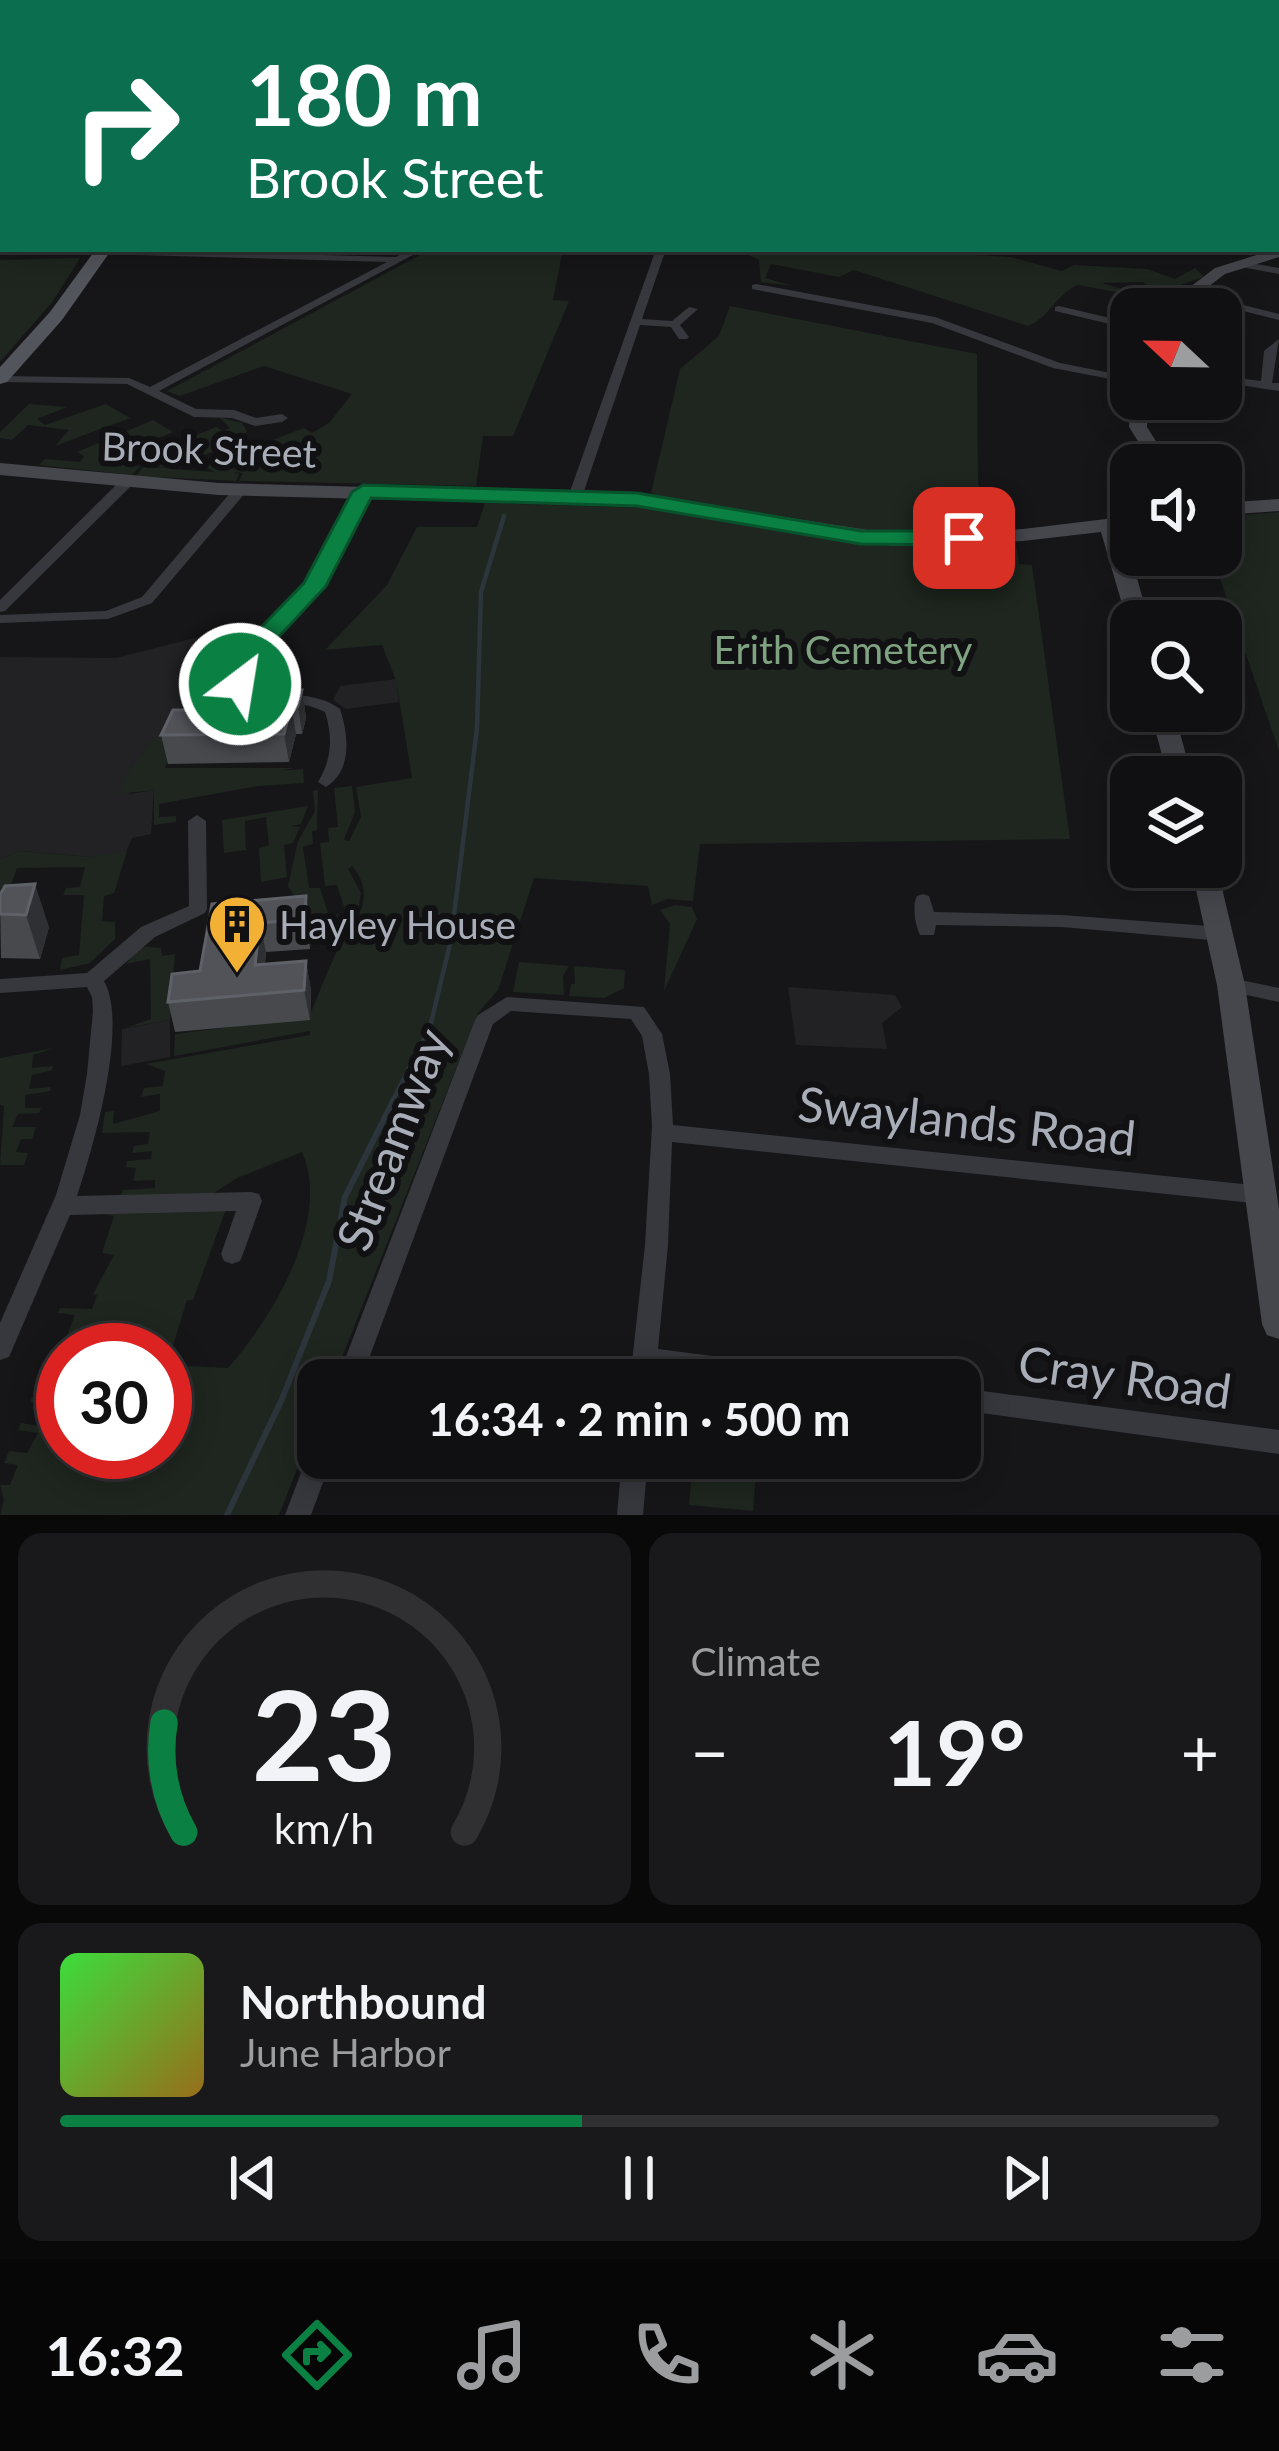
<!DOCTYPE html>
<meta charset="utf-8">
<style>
body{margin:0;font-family:Lato,sans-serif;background:#19191b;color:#f1f3f6;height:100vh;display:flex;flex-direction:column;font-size:45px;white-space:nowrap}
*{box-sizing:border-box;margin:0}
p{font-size:39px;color:#9c9d9f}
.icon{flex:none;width:66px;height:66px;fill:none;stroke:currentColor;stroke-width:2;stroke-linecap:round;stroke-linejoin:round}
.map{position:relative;height:1515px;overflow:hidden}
.details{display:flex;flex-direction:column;gap:18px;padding:18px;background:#09090a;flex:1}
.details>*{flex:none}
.top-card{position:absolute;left:0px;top:0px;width:1281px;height:252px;box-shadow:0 6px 30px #0003,0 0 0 3px #303032;background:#0b6e4f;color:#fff;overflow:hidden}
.needle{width:78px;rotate:292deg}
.tools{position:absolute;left:1110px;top:288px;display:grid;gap:24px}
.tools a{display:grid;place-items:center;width:132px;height:132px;border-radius:24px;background:#101012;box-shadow:0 6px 30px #0003,0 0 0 3px #303032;font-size:60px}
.speed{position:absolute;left:36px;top:1323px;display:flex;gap:24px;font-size:60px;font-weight:700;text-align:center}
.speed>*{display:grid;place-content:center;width:156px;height:156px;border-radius:50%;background:#101012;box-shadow:0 6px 30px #0003,0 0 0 3px #303032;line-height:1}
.speed .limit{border:18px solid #d22;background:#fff;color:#111}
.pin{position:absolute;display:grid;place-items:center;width:102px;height:102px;color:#fff;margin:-51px;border-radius:24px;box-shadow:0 6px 18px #0006}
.me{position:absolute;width:132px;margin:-66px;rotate:31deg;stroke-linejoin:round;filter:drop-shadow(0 0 9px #0008)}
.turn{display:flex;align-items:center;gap:42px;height:252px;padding:0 48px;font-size:54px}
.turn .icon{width:156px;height:156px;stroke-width:2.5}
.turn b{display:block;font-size:84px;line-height:102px}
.big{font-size:90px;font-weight:700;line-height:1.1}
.details .card{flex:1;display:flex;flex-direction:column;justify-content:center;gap:18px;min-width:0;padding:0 42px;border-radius:24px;background:#19191b}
.details .dial{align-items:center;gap:0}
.dial svg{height:312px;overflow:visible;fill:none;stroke:#303032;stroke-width:7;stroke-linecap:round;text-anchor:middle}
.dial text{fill:#f1f3f6;stroke:none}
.song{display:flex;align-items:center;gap:36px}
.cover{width:144px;height:144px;border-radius:18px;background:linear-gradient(135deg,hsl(120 70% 55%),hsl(40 70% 35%))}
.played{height:12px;border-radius:6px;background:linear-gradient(90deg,#0b8043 45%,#303032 45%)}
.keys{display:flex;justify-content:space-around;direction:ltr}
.heat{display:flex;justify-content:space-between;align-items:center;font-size:66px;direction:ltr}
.details .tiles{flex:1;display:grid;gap:18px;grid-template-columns:1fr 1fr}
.card:last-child{grid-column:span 2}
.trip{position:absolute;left:297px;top:1359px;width:684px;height:120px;border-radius:24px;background:#101012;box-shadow:0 6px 30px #0003,0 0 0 3px #303032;font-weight:700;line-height:120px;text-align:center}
.tabs{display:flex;height:192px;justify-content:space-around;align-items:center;background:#060607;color:#9c9d9f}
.tabs .icon{width:84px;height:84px}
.tabs .selected{color:#0b8043}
.tabs b{font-size:54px;color:#f1f3f6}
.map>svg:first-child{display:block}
.built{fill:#222225}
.green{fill:#1e261f;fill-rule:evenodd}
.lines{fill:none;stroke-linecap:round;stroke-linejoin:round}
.stream-far1{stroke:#2c353c;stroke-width:4.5}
.stream{stroke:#2c353c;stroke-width:6}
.street{fill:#37383d;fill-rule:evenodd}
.secondary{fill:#45474d;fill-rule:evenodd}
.primary{fill:#53555c;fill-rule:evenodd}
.rail{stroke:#4a4c52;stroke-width:3;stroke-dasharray:8 6;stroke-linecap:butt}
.wall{fill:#47494d}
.shaded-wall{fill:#2f3033}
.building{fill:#525359;stroke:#5f6168;stroke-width:3}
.route{fill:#0b8043;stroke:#07532c;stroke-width:3}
.labels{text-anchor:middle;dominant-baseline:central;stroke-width:12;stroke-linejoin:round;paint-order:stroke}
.street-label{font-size:39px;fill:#a8adb8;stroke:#111113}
.park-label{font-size:39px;fill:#7fa381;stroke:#111113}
.poi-label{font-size:39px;fill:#a8adb8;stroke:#111113;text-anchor:start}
.near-street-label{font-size:48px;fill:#a8adb8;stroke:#111113}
</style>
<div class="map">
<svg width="1279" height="1515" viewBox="0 0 1279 1515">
<rect width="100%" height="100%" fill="#161618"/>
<path class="built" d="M234,628L250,638L132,766L129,794L154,790L151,834L132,838L126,852L91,857L20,851L0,859V657L116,658Z
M396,679L399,702L346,709L333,700L340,686Z
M788,987L895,995L902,1007L882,1023L887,1049L796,1045Z
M170,1020V1057L121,1066L122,1029Z"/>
<path class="green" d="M431,249H563L553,300L569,301L513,436H483L476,486L239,481L243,473L233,472L239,474L236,481L136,476L143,467L169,468L144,465L138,459L216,427L223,431L230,428L219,417L242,423L247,431L240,439L235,437L239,441L170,469L214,472L205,466L304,428L312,433L329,423L352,394L264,366L180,396L167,391Z
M736,249H869L1010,257L1062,271L1074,265L1147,269L1175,279L1195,268L1204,277L1174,287L1177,297L1163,298L1143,282L1102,283L1125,290L1121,293L1078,285C1056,294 1049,318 1028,326L854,270L839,277L771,264L765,278L793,286L761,282L759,260Z
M80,258L53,301L0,362V260Z
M730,306L977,354L978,482L990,528L1017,549L1019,564L1032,565L1070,839L700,844L693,901L667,899L652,905L648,886L534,878L498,990L478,1013L333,1380H318V1416L279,1515H0L4,1500L0,1485H10L18,1465L4,1463L9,1451L27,1453L38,1433L18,1430L21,1423L43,1427L52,1406L30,1402L32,1397H43L47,1387L37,1385L46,1366H55L75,1315L58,1313L60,1308L92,1309L97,1295L93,1294L114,1255L102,1253L114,1216L98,1213L226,1209L193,1300H187L167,1365L228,1368C272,1318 332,1220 302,1152L237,1178L211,1195L119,1198L123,1190L155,1188V1180L133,1181L136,1168L126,1167L127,1161L151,1159L152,1151L132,1153L134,1146L148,1144L150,1132L102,1133L105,1112L114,1111L113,1124L160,1111V1094L141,1097L144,1088L163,1086L165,1071L146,1064L310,1035V1031L174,1056L175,1034L309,1017C318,996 326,974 336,953C352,922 380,900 352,866L348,869L361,893L358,911L330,921L307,917L288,886L298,841L315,811L313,791L318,790L317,830L312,831L313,844L303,847L309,888H320L329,916L346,913L337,885L325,886L320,843L329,842L328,828L338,827L334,788L352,786L355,812L344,840L349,841L361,817L356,787L412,778L396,680L382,645L325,650L387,585L417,527H477L485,503L684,509L651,493L680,369L719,336ZM63,1350H165V1452H63Z
M29,404L67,407L37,419L45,425L106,404L130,418L55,446L69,430L28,425L12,440L0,438V432Z
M153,420L173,432L101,462L140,466L132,475L39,465L45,459L80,462L84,456L77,452Z
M1279,512V751L1212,555H1221V517Z
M159,733L179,738L165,768H294L278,771L303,769L304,783L258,786L159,804V817L176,816V822L154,825V790L119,794L132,766Z
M308,806L301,824L290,826L300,827L293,843L284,845L287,877L261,882L259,848L269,845L266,817L245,821L246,850L224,853L222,820Z
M20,851L90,857L127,851L114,893L104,896L102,921L115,922V939L90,963L60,970L62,958L79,955L84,895H63L66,888L80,887L85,867L17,868L0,916V859Z
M675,905L692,907L697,919L664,991L670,924L660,910Z
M137,946L161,948L162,956L175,954L170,1020L125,1028L151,1019L150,959L126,964L129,960L124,958Z
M519,962L569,966L563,976L564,995L513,992Z
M574,966L625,970L624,988L604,998L569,996L571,984H575Z
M54,1048L33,1055L32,1068L53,1066L52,1070L32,1075L29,1089L51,1087L50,1091L25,1095V1108H41L39,1113L18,1114L12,1127H36L32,1139H21L16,1152L28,1153L24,1165H0L4,1106L0,1105V1058Z
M693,1458H757L753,1511L689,1505Z"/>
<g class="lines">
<path class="stream-far1" d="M392,1102L430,1027L451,940L477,728L481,592L504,516"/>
<path class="stream" d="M227,1515L282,1399L329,1281L345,1197L394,1099"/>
<path class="street" d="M301,0H308L305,2Z
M427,0H438L435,2Z
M473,0H480L483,3H476Z
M584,0H590L591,3H585Z
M1166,0H1172V3H1166Z
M1269,0H1275L1277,3H1271Z
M666,1L671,2L672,3H663Z
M3,9V13L0,14V10Z
M0,27L3,28V32L0,31Z
M1278,59H1279V63H1278Z
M0,61L3,62V66L0,65Z
M1278,100H1279V105H1278Z
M1278,154H1279V160H1278Z
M1278,184L1279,185V191L1278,190Z
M1278,214H1279V221H1278Z
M98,249L396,257L412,249H424L159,391L196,409L234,410L256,418L282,414L288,418L282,422L255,426L232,418L194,417L127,384L0,382V376L129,378L150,387L387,262L102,254L98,253Z
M656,249H666L642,319L672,321L689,307L698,309L680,325L689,337L687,339H679L671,327L640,325L582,497L575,501L570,500L568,497Z
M1240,261L1279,268V274L1236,266V262Z
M756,284L935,317L1060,363L1131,377V383L1053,368L932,323L752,289V285Z
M1188,291L1279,314V320L1184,296L1183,294Z
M1059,306L1131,323V329L1055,311V307Z
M1279,339L1272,383H1279V391L1221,382V376L1261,381L1264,351Z
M125,480L131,484L130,487L5,611L0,612V600L120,481Z
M241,485L248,489L246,492L152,603L108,619L0,623V615L106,611L142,597L236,486Z
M363,488L370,492C355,524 341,556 321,586C300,618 252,643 248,682C276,701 313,688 340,709C349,736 352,771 326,787L318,782C332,759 333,737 325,712C294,696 259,709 232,684C238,640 283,620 307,586C328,557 341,524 356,492Z
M197,815L206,821L207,909L205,913L155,937L104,981C129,1025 93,1149 77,1196L251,1192L259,1194L262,1201L243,1254L240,1261L232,1264L224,1261L221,1254L236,1211L70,1215L9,1357L0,1360V1323L56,1195L80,1115L87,1074L93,1011L92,997L87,987L0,993V979L87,973L141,927L189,906L188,821Z
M923,894L929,896L934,912L1062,915L1222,927L1229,929L1231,934L1229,939L1222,941L1062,927L936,925L934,935H920C915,925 912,905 917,896Z
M1231,978L1279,988V1002L1224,990L1221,985L1224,980Z
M507,997L644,1007L662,1034L670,1074L673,1125L1262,1186L1270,1189L1273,1195L1270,1201L1262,1204L672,1142L668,1245L658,1349L813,1369L822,1372L825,1380H728L655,1370L654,1380H630L645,1245L652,1126L649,1074L642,1036L631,1019L511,1011L493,1024L361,1380H337L475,1020L478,1015Z
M960,1388L1279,1430V1454L960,1410Z
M318,1446V1458H332L311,1515H285L310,1449Z
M622,1458H648L643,1515H617Z"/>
<path class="secondary" d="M0,4H3V10H0Z
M1279,248V257L1225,274L1179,309H1161L1215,268Z
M1131,398L1148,399L1147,427L1171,465H1153L1129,427Z
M0,463L219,483L637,494L894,534L1023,529L1131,516V528L1119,529L1126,539L1149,621H1131V626L1127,621L1101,532L1023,541L894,546L637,506L219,495L0,475Z
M1279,499V511L1221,515V503Z
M1150,711H1174L1192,777H1168Z
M1191,867H1217L1245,985L1279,1209V1339L1267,1335L1262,1324L1217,985Z"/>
<path class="primary" d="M1085,0H1095L1096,3H1084Z
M1278,141H1279V149H1278Z
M96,249H112L62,320L7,382L0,384V367L50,312Z"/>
<path class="rail" d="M0,1L11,0"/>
</g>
<path class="wall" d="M302,690L306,718L302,734H296L289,762L168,764L161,735Z
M0,895L49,927L40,959L1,958Z
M306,896L311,926L310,949L266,952L265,964L306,961L311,991L310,1020L175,1032L168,1002L200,971L212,904Z"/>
<path class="shaded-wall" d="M302,690L306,718L302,734L298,706Z
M291,706L296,734L289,762L284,734Z
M35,884L49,927L40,959L26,915Z
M306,896L311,926L310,949L305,919Z
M260,923L266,952L262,995L255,965Z
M306,961L311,991L310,1020L304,990Z"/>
<path class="building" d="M962,0H1009L1023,3H951Z
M302,690L298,706H291L284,734L161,735L173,710H202L207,694Z
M35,884L26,915L0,914V895L5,886Z
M306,896L305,919L260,923L255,965L306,961L304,990L168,1002L172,974L200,971L212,904Z"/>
<path class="route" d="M363,485L637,493L861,531H964L976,538L964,545L861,544L637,506L371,498L326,586L260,657L249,689H231L227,684L239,650L304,583L352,492Z"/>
<defs>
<symbol id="building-pin" viewBox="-11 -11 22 30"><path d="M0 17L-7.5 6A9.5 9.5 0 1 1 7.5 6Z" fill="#f2b134" stroke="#111113"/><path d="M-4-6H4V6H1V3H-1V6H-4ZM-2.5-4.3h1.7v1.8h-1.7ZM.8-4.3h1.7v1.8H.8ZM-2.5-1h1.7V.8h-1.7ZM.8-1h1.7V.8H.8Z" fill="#111"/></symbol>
</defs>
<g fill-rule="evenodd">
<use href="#building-pin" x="204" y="891" width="66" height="90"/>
</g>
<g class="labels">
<g class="street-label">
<text transform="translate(209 449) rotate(2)">Brook Street</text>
</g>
<g class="park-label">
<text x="843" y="649">Erith Cemetery</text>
</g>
<g class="poi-label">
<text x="279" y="924">Hayley House</text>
</g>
<g class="near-street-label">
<text transform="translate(967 1120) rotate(6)">Swaylands Road</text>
<text transform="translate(392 1139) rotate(-69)">Streamway</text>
<text transform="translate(1125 1376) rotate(8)">Cray Road</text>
</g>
</g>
</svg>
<div class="tools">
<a><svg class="needle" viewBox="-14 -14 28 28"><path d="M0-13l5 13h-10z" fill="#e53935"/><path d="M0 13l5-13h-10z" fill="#9c9d9f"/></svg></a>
<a><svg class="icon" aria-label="sound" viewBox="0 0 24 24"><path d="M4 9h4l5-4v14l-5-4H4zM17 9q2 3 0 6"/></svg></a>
<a><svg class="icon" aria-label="search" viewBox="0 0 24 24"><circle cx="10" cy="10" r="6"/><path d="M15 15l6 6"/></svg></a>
<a><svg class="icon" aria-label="layers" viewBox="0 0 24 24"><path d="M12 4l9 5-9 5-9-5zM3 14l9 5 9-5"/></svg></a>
</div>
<div class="speed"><div class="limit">30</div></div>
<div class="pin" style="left:964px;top:538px;background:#d93025"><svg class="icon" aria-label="arrive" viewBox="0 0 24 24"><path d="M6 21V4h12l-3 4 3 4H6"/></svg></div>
<svg class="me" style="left:240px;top:684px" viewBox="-20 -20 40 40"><circle r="17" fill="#0b8043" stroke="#fff" stroke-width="3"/><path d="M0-11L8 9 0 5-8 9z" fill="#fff"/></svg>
<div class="trip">16:34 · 2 min · 500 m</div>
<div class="top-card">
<div class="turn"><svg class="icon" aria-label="right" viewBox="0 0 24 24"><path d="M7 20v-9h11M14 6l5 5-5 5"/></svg><div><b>180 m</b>Brook Street</div></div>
</div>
</div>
<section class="details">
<div class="tiles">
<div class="card dial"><svg viewBox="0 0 100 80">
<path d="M14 69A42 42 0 1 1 86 69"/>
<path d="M14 69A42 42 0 0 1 9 41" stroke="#0b8043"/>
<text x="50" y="56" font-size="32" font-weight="700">23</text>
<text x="50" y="72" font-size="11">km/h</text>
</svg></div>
<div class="card"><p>Climate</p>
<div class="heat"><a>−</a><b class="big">19°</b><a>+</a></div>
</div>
<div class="card">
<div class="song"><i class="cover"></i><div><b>Northbound</b><p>June Harbor</p></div></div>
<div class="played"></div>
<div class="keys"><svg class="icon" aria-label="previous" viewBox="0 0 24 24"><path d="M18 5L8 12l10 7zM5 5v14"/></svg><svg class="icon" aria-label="pause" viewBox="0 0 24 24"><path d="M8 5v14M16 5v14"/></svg><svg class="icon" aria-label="next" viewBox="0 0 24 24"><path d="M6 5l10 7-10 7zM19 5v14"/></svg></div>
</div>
</div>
</section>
<nav class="tabs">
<b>16:32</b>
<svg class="icon selected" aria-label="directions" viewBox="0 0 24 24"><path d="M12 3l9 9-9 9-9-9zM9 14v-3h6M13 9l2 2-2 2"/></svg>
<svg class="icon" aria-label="music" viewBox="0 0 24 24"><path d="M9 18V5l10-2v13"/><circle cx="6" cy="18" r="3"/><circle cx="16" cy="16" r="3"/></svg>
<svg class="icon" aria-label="phone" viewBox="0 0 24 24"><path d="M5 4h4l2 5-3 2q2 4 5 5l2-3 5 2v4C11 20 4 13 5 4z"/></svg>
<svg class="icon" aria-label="climate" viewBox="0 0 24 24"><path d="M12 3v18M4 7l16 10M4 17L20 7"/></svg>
<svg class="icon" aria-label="car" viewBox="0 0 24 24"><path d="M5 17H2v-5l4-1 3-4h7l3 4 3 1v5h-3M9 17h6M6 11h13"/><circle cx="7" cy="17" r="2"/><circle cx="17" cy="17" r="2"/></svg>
<svg class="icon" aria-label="filters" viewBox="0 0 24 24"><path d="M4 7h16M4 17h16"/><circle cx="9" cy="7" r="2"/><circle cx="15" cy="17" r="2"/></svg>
</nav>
